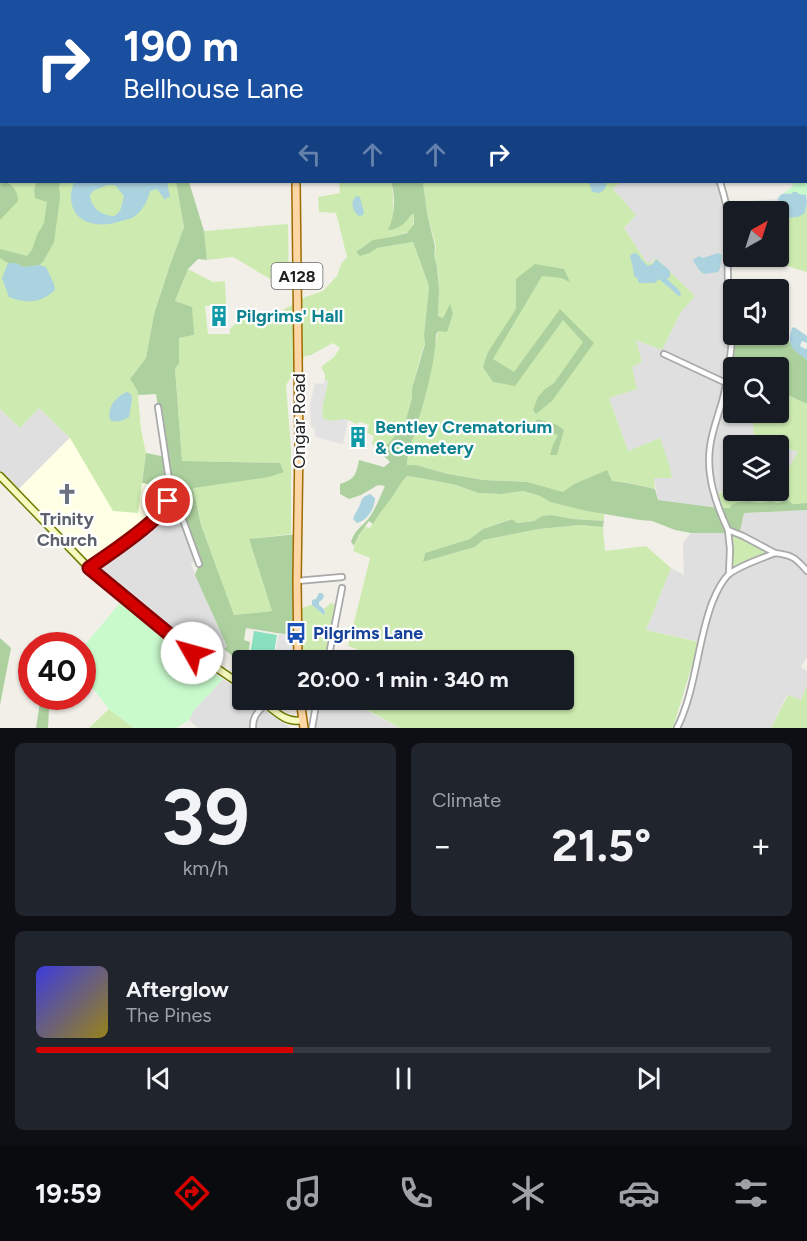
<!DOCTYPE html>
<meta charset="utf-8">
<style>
body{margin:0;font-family:Figtree,sans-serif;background:#20242c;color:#f1f3f6;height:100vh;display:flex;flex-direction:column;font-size:22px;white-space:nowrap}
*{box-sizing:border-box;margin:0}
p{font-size:20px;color:#9ea1a6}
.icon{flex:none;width:33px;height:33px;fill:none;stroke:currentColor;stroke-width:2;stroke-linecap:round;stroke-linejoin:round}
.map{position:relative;height:728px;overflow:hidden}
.side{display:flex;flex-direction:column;gap:15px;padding:15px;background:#0d0f14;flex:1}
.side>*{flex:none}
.banner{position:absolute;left:0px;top:0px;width:807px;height:183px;box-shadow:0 2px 4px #0004;background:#1a4fa0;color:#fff;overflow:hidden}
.needle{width:39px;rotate:39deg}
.tools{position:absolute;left:723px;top:201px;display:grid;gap:12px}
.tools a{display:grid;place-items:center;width:66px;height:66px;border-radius:6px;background:#171b24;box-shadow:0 2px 4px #0004;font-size:30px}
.speed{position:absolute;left:18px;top:632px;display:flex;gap:12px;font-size:30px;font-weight:700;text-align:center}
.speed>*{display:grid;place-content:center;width:78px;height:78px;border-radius:50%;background:#171b24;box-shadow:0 2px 4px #0004;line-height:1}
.speed .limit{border:9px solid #d22;background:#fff;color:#111}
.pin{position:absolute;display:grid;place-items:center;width:51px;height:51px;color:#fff;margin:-26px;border:3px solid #fff;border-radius:50%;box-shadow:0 2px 6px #0007}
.me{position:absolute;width:66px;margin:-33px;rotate:308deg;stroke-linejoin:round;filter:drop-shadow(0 0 4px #0008)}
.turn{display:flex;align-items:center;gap:21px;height:126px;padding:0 24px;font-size:27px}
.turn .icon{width:78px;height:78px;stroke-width:2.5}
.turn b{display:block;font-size:42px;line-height:51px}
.lanes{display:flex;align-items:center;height:57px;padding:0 24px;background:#0003;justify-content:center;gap:30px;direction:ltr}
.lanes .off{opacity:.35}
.big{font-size:45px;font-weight:700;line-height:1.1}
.side .card{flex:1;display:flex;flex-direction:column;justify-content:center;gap:9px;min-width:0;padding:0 21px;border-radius:9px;background:#20242c}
.side .dial{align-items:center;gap:0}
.dial b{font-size:78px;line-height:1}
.song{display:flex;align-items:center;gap:18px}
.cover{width:72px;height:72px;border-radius:9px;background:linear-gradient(135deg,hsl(240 70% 55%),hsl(50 70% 35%))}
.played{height:6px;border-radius:3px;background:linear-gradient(90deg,#d40000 35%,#363941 35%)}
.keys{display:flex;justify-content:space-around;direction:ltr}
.heat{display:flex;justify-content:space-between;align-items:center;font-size:33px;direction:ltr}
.side .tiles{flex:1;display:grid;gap:15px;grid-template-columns:1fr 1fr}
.card:last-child{grid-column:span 2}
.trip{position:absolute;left:232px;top:650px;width:342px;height:60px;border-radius:6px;background:#171b24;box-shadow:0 2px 4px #0004;font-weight:700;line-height:60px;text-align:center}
.tab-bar{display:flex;height:96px;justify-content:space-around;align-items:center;background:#090b0e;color:#9ea1a6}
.tab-bar .icon{width:42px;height:42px}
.tab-bar .selected{color:#d40000}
.tab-bar b{font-size:27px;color:#f1f3f6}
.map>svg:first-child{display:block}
.residential{fill:#e0dfdf}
.education{fill:#ffffe5}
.grass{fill:#cdebb0}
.forest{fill:#add19e}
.park{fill:#c8facc}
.pitch{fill:#88e0be}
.parking{fill:#e2e2e2}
.water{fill:#aad3df;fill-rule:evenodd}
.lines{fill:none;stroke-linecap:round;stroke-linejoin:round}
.street-casing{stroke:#a9a9a9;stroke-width:8}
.secondary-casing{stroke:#707d05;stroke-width:9}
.primary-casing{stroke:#a06b00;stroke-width:10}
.street{stroke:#fff;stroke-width:4.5}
.secondary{stroke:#f7fabf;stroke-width:6}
.primary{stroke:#fcd6a4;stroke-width:7}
.route-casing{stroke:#8a0000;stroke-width:15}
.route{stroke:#d40000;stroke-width:10}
.labels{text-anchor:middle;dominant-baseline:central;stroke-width:4.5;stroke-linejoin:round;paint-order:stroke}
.shield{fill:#fff;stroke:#646464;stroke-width:1.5}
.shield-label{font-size:16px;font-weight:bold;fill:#222}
.culture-label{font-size:18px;font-weight:bold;fill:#0d838f;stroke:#fff;text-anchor:start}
.street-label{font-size:18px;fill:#222;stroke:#fff}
.worship-label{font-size:18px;font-weight:bold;fill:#5b616d;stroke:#fff}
.transit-label{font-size:18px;font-weight:bold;fill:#164399;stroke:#fff;text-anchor:start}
</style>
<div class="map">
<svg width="807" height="728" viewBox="0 0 807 728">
<rect width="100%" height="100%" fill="#f2efe9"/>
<path class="residential" d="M620,182H720L727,203L778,199L779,210L785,218L779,219L778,212H734L733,220L729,221L727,260L733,319L723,400L733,404L734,412L752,413L754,437L799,452L790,466L779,475L778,446H734L733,485H732V489L720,492L719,508L658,500L654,478H672L660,438L628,451L609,398L636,389L632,367L636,340L662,350L681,311L695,296L655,258L652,263H647L624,228L636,215L613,189Z
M39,408L70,438L17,491L0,474V409L20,428Z
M171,507L183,532L195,561L191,564L227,646L214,661L194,650L148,610L94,569L149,528Z
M807,510V657L801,667L807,671V686L801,700L787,695L771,728H677L680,721L701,642L646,630L671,568L684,575L683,543L691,533H725L728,525L740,530L744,513Z
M223,679L243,693V699H251L291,728H198L189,720L195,709Z
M319,699H366L367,711L400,728H315Z"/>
<path class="education" d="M127,380L138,395L141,429L146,453L142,482L165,487L164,503L161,510L124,542L89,564L17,491Z"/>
<path class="grass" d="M0,0H98V1L2,2V182H176L184,227L170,265L154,314L146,358L130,379L137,390L138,395L141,429L146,453L138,513L113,511L70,438L39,408L20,428L0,409Z
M586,0H807V10H806V2H585Z
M339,182H391C394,194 393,207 393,220L404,223L411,215L414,214C414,237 405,230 390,239C383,243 377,249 370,253L377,248L413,242L429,286L424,335L425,343L420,358L412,388V398L405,424L381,453L372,444L374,436L367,433L369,425L360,422L355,424C346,416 342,421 333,421C330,421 326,420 323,419L322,409L328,381L325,380V374L321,367L334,357L340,348L333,343L311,355L305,356L286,385L291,449V534L249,539L272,611L234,615L201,525L193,487L269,477L284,471L280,463L182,461L175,369L179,363V338L194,335L185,305L175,301L188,269L213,282L225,281L226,304L205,306L208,334H230V329L242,317L265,321L305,297L323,291L337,276L341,264L347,257L336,213L319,212L318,197L340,193Z
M423,182H620L613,189L636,215L624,228L647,263H652L656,258L695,296L681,312L662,350L636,340L642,362L632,367L637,389L609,398L628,451L660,438L669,464L672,478H654L655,489L630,483L611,481L606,471L574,484L564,493L527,482L485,480L448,474L416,465H407C407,459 408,456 410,451C414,436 415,423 422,409L438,331L453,313L450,305L443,318L438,316L439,289L438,271L434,256L436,247L427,213Z
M807,202V272L767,260L727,256L729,221L733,220L734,256H778L779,219L789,218L805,213Z
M288,224L289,290L233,257L207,260L204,231Z
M729,359L748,367L734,368L733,404L723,400Z
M779,391L807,404V503L793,504L788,500L778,503L771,501L760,503L748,501L739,502L730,508H719L714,495L732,489V485H733L734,490H778L779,475L790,466L798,452L754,437L752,413L778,412Z
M407,476L426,479L456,485L478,493L501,494L523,491L540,496L550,502L604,514V521L572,519L552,515L542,516L534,521L517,523L511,519L483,529L471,539L425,553L423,562L475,547L483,540L539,529L580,525L603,527L605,551L646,546L671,568L646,630L699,642L673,728H400L367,710L370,699H564V660H378L365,652L348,646L370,558L353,551C356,542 359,534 365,527L370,528L380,510L390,500L402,481Z
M728,530L775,553L729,574Z
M331,603L338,605L328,660H298V609L312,605L324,615L325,614L324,609Z
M807,686V728H771L788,695L801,700Z
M109,709L134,728H89Z"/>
<path class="forest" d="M0,177L1,178L2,182C12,182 18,191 18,201L0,220Z
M39,182H61L59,186L60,198L54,242L43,262L39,265L24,267L16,263H8L0,258V249L27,256L32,250L37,235L44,223L47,202L35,198L34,190L36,183Z
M176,182H189L204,231L207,260L198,259L188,269L175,301L192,307L194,335L179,338V363L175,369L182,461L280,463L284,472L269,477L193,488L201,525L234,615L272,611L249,539L298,534L295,636L246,628L244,640L250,642L248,656L245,660H243L242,664L224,649L227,646L195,575L199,564L195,561L174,510L164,500L165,487L142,483L146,453L166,457L156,394L138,395L137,390L130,379L146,358L154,314L170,265L184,227Z
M391,182H423L427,213L435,247L434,256L437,267L439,289L438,316L443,318L450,304L453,313L447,332L438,331L436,335C435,359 429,382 423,405C421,414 417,419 418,428C413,434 407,457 407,465H416L448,474L484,480L527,482L563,492L574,484L607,470L612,481L628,483L655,489L658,500L719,508H730L731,505L739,502L748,501L760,503L771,501L778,503L788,500L793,504L807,503V510L744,513L740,531L728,526L724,527L725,533H691L675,530L652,521L640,520L587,511L550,502L540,496L523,491L501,494L478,493L456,485L426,479L407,476C400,483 396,492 390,500C383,509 379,514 373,524L369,521L359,535L354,546L351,542C356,528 360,529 369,518C376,508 380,497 385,486L378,485L361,495L349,499L340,494V484C355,479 356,475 359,460L384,467L390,462L381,453L405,423L412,398V388L425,344L424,335L429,286L413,242L377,248L370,253L360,256L356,252L373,240L392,237L407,233L414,224V214L411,215C405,223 399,230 388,230C395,215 396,197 391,182Z
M535,264L564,269L570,282L561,278L542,276L493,359L514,372L560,309L594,343L552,401L536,414L533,410L538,397L545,389L554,383L583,342L563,320L515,386L493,382L483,367L488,352L516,309V279Z
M779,333L788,339L790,343L807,360V404L779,391L778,368L748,367L729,359L734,334H778Z
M538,419L557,425L564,430L557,455H550L553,445L558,435L543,432L533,423Z
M552,515L573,519L604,521L603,527L580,525L539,529L483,540L475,547L423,562L425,553L470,539L483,529L512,519L517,523L534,521L542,516Z
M0,638L11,648L0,705Z
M40,702H45L49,709L48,728H36Z"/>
<path class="park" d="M806,10H807V195C799,194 792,194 784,193L793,186V182H806Z
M120,603L191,661L223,679L195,709L189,720L176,728H134L109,709L90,685L83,660V647Z"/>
<path class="pitch" d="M254,631L277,635L273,659L250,655Z"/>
<path class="parking" d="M325,380L328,381L322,409L323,419L334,421L343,419L348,420L343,444L315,437V428L311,427L310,405L315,383L323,384Z
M279,633L295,636V660H255V656L274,660Z"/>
<path class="water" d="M74,182H167L170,197L166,198L165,200L157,189L150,191C148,201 142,212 132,218C127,220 120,221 114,223C93,228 70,221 71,195C71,191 73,186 74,182ZM107,185H115L124,196L120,211L115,216C102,216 91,208 90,195L93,191Z
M589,182H607L605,189L600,193L592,192Z
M793,192H797L799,194L806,195L807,202L805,213L798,217L785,218L779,210L778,199C780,193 785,193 791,194Z
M356,196L360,197L364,213L363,215L359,216C352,211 350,203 356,196Z
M633,253L638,254L641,259L648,266L653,264L656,259L670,271V277L667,279L678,289L681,294L680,297L659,279L655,283H639L637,278L634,276L633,268L630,256Z
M718,253L722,255L720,269L718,272L704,274L699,270L693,260L699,256L703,258Z
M8,263H16L24,267L39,265L46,267L54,284L55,290C42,303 26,304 9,297L2,278Z
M794,327L807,336V343L802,341L800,346L805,349L807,348V360C793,349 786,347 792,328Z
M127,392L131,394L132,399L129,417C122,421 117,423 110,420C107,407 115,397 127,392Z
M370,494L375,498C375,508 367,521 357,523L353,519C354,515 357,511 359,507C362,500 361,497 370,494Z
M319,593H322L324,596L322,600L319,602V605L324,609L325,614L324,615L312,605V600L316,599Z"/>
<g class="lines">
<defs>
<path id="street" d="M105,0V2
M518,0L520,2
M720,182C724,195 728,208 729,222C729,241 727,261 728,281C729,301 734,320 732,340C730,359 728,380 723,398C719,414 712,430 710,447C706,476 716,504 728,530
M664,354L726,383
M168,501L179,509L199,564
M775,553C792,555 796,558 807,571
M89,568C117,549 144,530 168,505L169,480L158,407
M297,581L342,577
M328,660L342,588
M292,699L300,704
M253,728C252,716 259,711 266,703
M312,728L317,699
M677,728C696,690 697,643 712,603C716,593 721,582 728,575C738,566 763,558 775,553L743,536L728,530L730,549L729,574"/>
<path id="secondary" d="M0,476L89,568L192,653L218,669L243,686
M260,699C273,709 285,724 302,720"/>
<path id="primary" d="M295,2V0
M296,182L299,444L297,581L298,660
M300,699L304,728"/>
</defs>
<use href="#street" class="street-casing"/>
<use href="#secondary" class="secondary-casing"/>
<use href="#primary" class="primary-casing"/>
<use href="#street" class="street"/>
<use href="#secondary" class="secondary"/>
<use href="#primary" class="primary"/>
</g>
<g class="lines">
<defs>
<path id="route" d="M168,501C164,518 105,557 89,568L192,653"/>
</defs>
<use href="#route" class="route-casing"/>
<use href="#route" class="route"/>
</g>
<defs>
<symbol id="building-bare" viewBox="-9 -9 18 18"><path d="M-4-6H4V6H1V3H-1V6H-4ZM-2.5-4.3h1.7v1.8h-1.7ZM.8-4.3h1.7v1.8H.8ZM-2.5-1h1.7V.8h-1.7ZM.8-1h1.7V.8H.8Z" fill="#0f9aa8" stroke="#fff" stroke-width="2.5" paint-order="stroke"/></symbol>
<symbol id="church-bare" viewBox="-9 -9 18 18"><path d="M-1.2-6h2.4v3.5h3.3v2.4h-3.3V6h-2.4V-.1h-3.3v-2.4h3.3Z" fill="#6b7280" stroke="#fff" stroke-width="2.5" paint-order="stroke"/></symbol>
<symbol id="bus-bare" viewBox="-9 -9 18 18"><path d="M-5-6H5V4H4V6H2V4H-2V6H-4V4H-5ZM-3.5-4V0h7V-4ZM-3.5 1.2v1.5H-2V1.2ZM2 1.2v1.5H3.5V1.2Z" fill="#1a4fb4" stroke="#fff" stroke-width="2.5" paint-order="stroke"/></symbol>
</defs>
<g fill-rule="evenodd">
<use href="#building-bare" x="204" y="301" width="30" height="30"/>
<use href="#building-bare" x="343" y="422" width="30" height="30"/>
<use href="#church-bare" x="52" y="479" width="30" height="30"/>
<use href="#bus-bare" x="281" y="618" width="30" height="30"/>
</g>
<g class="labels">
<rect class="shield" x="271.5" y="263" width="51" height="26" rx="4.5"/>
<g class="shield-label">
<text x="297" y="276">A128</text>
</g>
<g class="culture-label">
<text x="236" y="316">Pilgrims' Hall</text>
<text x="375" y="427">Bentley Crematorium<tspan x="375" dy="21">&amp; Cemetery</tspan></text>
</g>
<g class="street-label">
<text transform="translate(299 421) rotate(-90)">Ongar Road</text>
</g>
<g class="worship-label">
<text x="67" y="519">Trinity<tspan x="67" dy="21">Church</tspan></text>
</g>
<g class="transit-label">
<text x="313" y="633">Pilgrims Lane</text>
</g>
</g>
</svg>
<div class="tools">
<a><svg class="needle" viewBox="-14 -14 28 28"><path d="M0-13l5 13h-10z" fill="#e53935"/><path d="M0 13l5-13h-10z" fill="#9ea1a6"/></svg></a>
<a><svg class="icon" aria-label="sound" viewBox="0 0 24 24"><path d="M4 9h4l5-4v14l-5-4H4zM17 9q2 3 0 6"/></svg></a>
<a><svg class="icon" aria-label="search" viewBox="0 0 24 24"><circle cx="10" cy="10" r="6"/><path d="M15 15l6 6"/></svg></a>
<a><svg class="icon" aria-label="layers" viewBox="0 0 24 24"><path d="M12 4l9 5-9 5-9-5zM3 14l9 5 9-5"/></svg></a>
</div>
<div class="speed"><div class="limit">40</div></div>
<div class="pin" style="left:168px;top:501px;background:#d93025"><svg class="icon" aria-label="arrive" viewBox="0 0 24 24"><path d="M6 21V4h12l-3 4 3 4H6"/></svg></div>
<svg class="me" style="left:192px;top:653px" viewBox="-20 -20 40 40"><circle r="19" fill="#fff"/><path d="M0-13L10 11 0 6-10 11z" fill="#d40000"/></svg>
<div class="trip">20:00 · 1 min · 340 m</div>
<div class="banner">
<div class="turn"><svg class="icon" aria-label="right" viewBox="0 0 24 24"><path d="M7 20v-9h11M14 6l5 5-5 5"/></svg><div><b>190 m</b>Bellhouse Lane</div></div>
<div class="lanes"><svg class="icon off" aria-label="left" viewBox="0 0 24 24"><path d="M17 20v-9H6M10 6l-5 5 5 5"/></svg><svg class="icon off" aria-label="ahead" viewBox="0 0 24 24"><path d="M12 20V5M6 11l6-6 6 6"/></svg><svg class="icon off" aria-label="ahead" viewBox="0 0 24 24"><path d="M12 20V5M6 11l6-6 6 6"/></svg><svg class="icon" aria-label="right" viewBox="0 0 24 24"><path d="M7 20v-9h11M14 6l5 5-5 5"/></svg></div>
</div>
</div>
<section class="side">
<div class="tiles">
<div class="card dial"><b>39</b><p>km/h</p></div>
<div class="card"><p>Climate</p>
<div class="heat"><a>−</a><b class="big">21.5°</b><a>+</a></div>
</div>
<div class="card">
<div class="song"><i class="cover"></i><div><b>Afterglow</b><p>The Pines</p></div></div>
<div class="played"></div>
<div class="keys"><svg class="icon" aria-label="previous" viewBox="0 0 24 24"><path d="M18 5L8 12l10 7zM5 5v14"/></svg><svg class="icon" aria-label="pause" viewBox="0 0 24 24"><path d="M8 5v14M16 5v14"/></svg><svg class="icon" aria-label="next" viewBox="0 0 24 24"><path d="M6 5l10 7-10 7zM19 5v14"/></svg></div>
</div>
</div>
</section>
<nav class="tab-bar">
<b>19:59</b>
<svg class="icon selected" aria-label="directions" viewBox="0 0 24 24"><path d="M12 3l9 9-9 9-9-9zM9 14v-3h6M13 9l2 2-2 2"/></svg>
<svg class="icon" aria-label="music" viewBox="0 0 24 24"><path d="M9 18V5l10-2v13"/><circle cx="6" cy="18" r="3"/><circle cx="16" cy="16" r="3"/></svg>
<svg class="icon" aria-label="phone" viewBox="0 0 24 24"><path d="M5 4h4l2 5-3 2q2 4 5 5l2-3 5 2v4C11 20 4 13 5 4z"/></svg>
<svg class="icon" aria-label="climate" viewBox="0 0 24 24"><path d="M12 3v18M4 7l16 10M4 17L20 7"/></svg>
<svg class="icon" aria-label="car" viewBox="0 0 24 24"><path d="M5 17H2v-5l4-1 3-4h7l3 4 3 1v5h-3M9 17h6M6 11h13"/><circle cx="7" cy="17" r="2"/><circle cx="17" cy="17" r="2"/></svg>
<svg class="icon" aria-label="filters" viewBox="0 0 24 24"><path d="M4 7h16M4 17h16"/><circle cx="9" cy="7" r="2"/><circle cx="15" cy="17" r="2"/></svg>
</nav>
